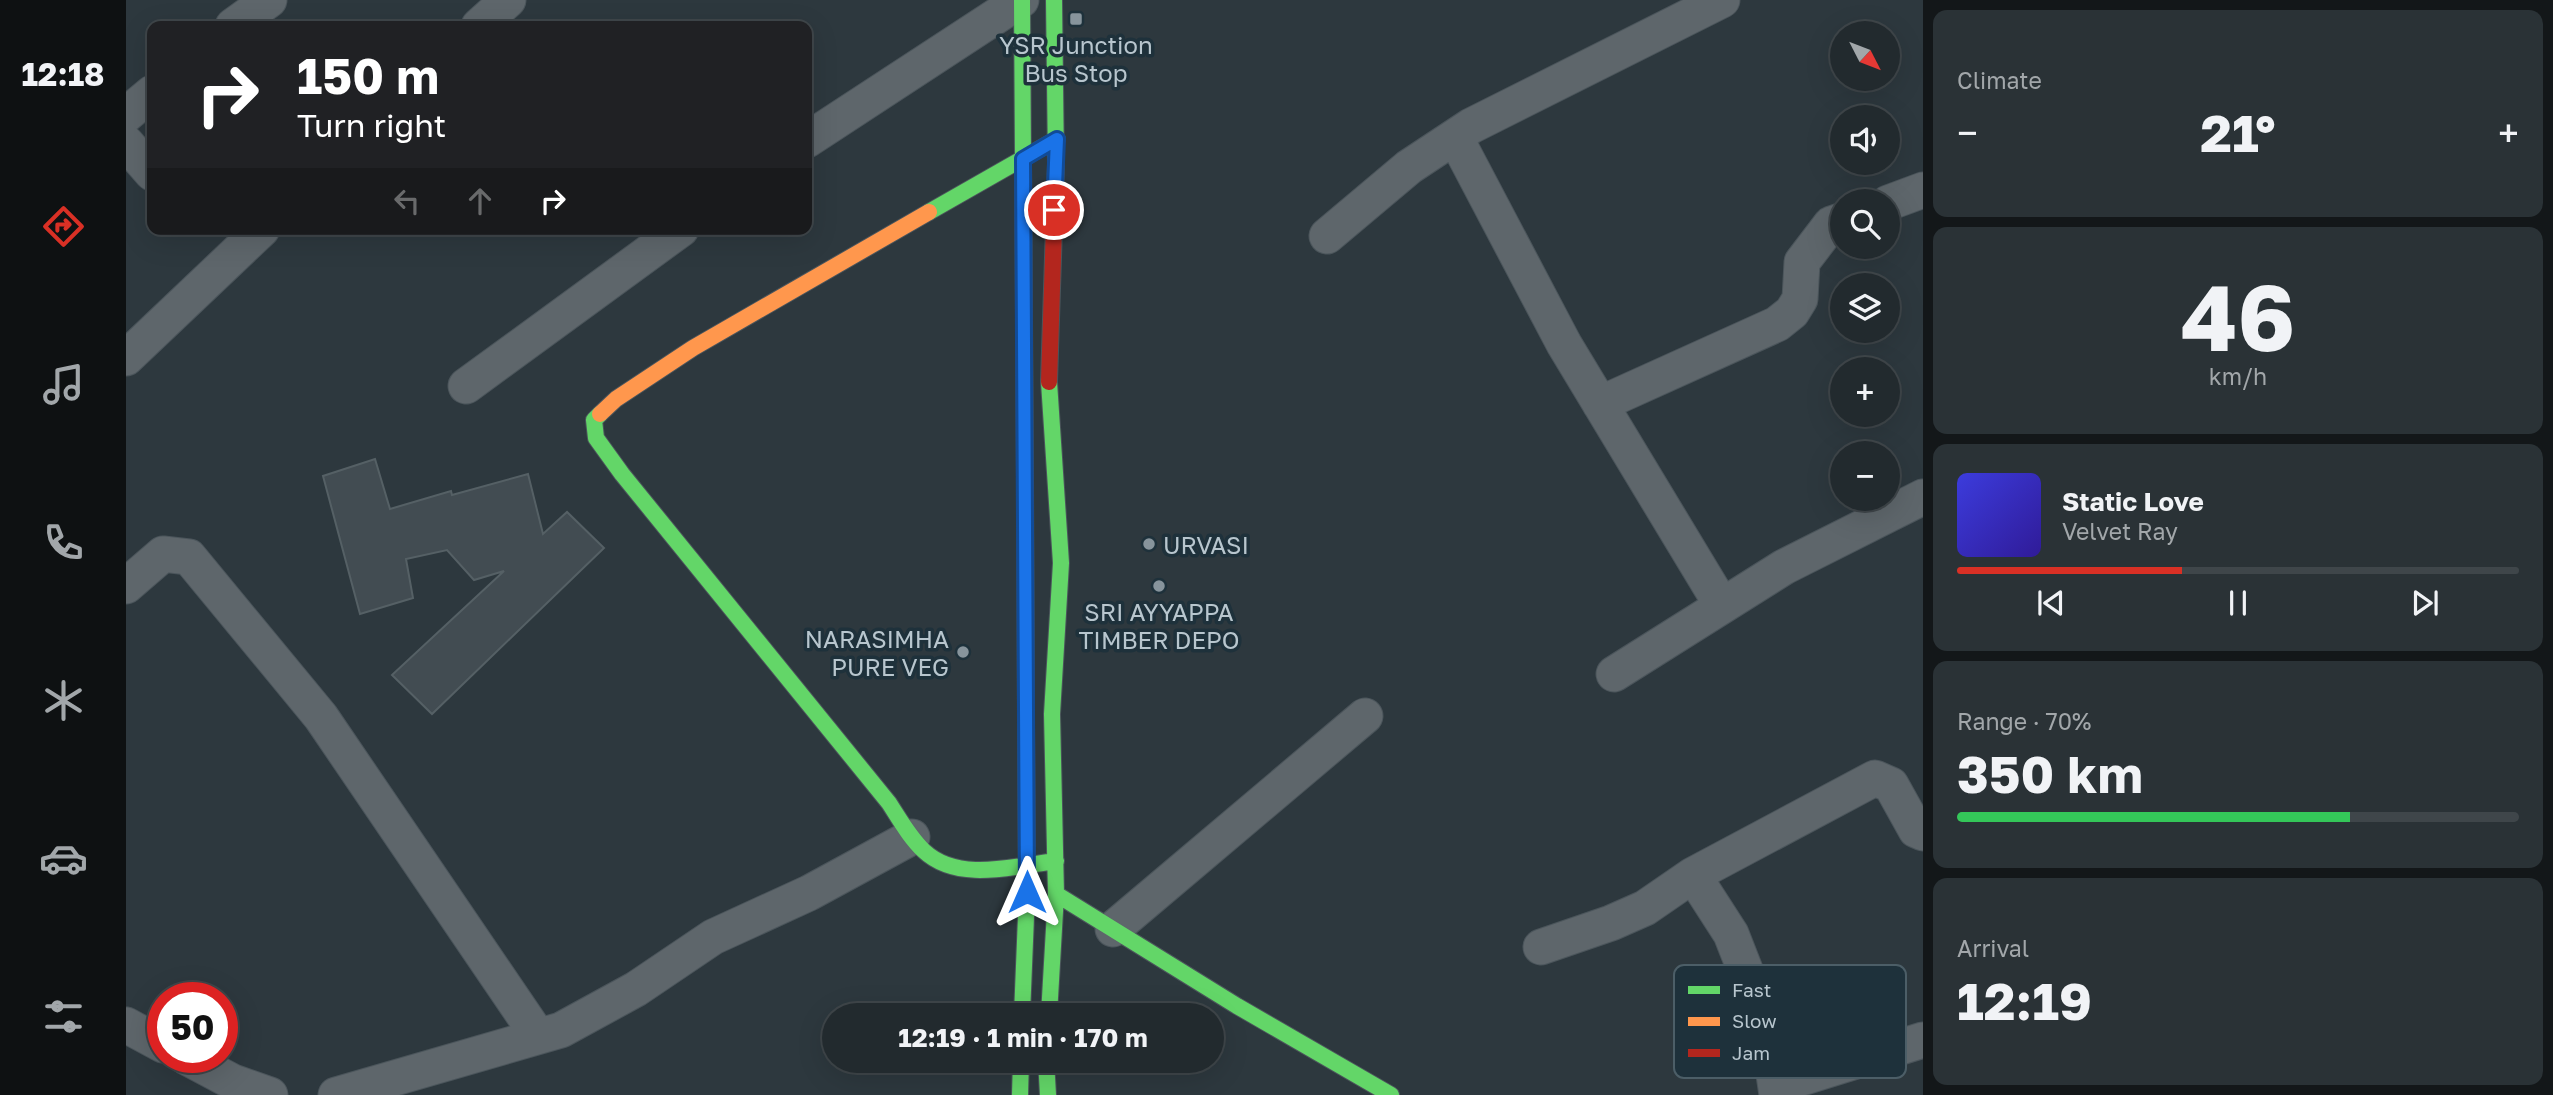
<!DOCTYPE html>
<meta charset="utf-8">
<style>
body{margin:0;font-family:"Golos Text",sans-serif;background:#2a3236;color:#f1f3f6;height:100vh;display:flex;flex-direction:column;font-size:26px;white-space:nowrap}
*{box-sizing:border-box;margin:0}
p{font-size:23px;color:#a2a7aa}
.icon{flex:none;width:38px;height:38px;fill:none;stroke:currentColor;stroke-width:2;stroke-linecap:round;stroke-linejoin:round}
.map{position:relative;flex:1;overflow:hidden}
.sheet{display:flex;flex-direction:column;gap:10px;padding:10px;background:#131719;width:630px}
.sheet>*{flex:none}
.guide{position:absolute;left:21px;top:21px;width:665px;height:214px;border-radius:14px;box-shadow:0 7px 28px #0002,0 0 0 2px #3f464a;background:#202124;color:#fff;overflow:hidden}
.needle{width:46px;rotate:132deg}
.tools{position:absolute;left:1704px;top:21px;display:grid;gap:14px}
.tools a{display:grid;place-items:center;width:70px;height:70px;border-radius:50%;background:#222a2e;box-shadow:0 7px 28px #0002,0 0 0 2px #3f464a;font-size:35px}
.speed{position:absolute;left:21px;top:982px;display:flex;gap:14px;font-size:35px;font-weight:700;text-align:center}
.speed>*{display:grid;place-content:center;width:91px;height:91px;border-radius:50%;background:#222a2e;box-shadow:0 7px 28px #0002,0 0 0 2px #3f464a;line-height:1}
.speed .limit{border:10px solid #d22;background:#fff;color:#111}
.pin{position:absolute;display:grid;place-items:center;width:60px;height:60px;color:#fff;margin:-30px;border:4px solid #fff;border-radius:50%;box-shadow:0 2px 7px #0007}
.me{position:absolute;width:77px;margin:-38px;rotate:0deg;stroke-linejoin:round;filter:drop-shadow(0 0 5px #0008)}
.turn{display:flex;align-items:center;gap:24px;height:147px;padding:0 35px;font-size:32px}
.turn .icon{width:91px;height:91px;stroke-width:2.5}
.turn b{display:block;font-size:49px;line-height:60px}
.lanes{display:flex;align-items:center;height:66px;padding:0 35px;background:#0003;justify-content:center;gap:35px;direction:ltr}
.lanes .off{opacity:.35}
.big{font-size:52px;font-weight:700;line-height:1.1}
.sheet .card{flex:1;display:flex;flex-direction:column;justify-content:center;gap:10px;min-width:0;padding:0 24px;border-radius:14px;background:#2a3236}
.sheet .dial{align-items:center;gap:0}
.dial b{font-size:91px;line-height:1}
.song{display:flex;align-items:center;gap:21px}
.cover{width:84px;height:84px;border-radius:10px;background:linear-gradient(135deg,hsl(240 70% 55%),hsl(250 70% 35%))}
.played{height:7px;border-radius:4px;background:linear-gradient(90deg,#d93025 40%,#3f464a 40%)}
.keys{display:flex;justify-content:space-around;direction:ltr}
.heat{display:flex;justify-content:space-between;align-items:center;font-size:38px;direction:ltr}
.charge{height:10px;border-radius:5px;background:linear-gradient(90deg,#34c759 70%,#3f464a 0)}
.trip{position:absolute;left:696px;top:1003px;width:402px;height:70px;border-radius:35px;background:#222a2e;box-shadow:0 7px 28px #0002,0 0 0 2px #3f464a;font-weight:700;line-height:70px;text-align:center}
main{display:flex;flex:1;min-height:0}
.tab-bar{display:flex;flex-direction:column;width:126px;justify-content:space-around;align-items:center;background:#0e1112;color:#a2a7aa}
.tab-bar .icon{width:49px;height:49px}
.tab-bar .selected{color:#d93025}
.tab-bar b{font-size:32px;color:#f1f3f6}
.map>svg:first-child{display:block}
.building{fill:#424c52;stroke:#556065;stroke-width:2}
.lines{fill:none;stroke-linecap:round;stroke-linejoin:round}
.street-casing{stroke:#4b555b;stroke-width:37}
.fast-casing{stroke:#4b555b;stroke-width:18}
.slow-casing{stroke:#4b555b;stroke-width:18}
.jam-casing{stroke:#4b555b;stroke-width:18}
.street{stroke:#5e666b;stroke-width:35}
.fast{stroke:#63d668;stroke-width:16}
.slow{stroke:#ff974d;stroke-width:16}
.jam{stroke:#b3261e;stroke-width:16}
.route-casing{stroke:#114b97;stroke-width:18}
.route{stroke:#1a73e8;stroke-width:12}
.poi-dot{fill:#87949c;stroke:#1e313b;stroke-width:2.5}
.labels{text-anchor:middle;dominant-baseline:central;stroke-width:7;stroke-linejoin:round;paint-order:stroke}
.poi-label{font-size:24px;fill:#b8c6ce;stroke:#1e313b}
.key{fill:#1e313b;stroke:#4c5e67;stroke-width:2}
.key-label{font-size:19px;fill:#b8c6ce}
</style>
<main>
<nav class="tab-bar">
<b>12:18</b>
<svg class="icon selected" aria-label="directions" viewBox="0 0 24 24"><path d="M12 3l9 9-9 9-9-9zM9 14v-3h6M13 9l2 2-2 2"/></svg>
<svg class="icon" aria-label="music" viewBox="0 0 24 24"><path d="M9 18V5l10-2v13"/><circle cx="6" cy="18" r="3"/><circle cx="16" cy="16" r="3"/></svg>
<svg class="icon" aria-label="phone" viewBox="0 0 24 24"><path d="M5 4h4l2 5-3 2q2 4 5 5l2-3 5 2v4C11 20 4 13 5 4z"/></svg>
<svg class="icon" aria-label="climate" viewBox="0 0 24 24"><path d="M12 3v18M4 7l16 10M4 17L20 7"/></svg>
<svg class="icon" aria-label="car" viewBox="0 0 24 24"><path d="M5 17H2v-5l4-1 3-4h7l3 4 3 1v5h-3M9 17h6M6 11h13"/><circle cx="7" cy="17" r="2"/><circle cx="17" cy="17" r="2"/></svg>
<svg class="icon" aria-label="filters" viewBox="0 0 24 24"><path d="M4 7h16M4 17h16"/><circle cx="9" cy="7" r="2"/><circle cx="15" cy="17" r="2"/></svg>
</nav>
<div class="map">
<svg width="1797" height="1095" viewBox="0 0 1797 1095">
<rect width="100%" height="100%" fill="#2d383e"/>
<path class="building" d="M249,459L264,509L325,491L326,495L402,474L417,534L441,512L478,548L306,714L266,675L378,571L348,580L321,550L280,559L287,598L234,614L197,476Z"/>
<g class="lines">
<defs>
<path id="street" d="M107,26L143,0
M353,26L382,0
M0,115L26,93
M1329,137L1438,344L1595,604
M681,140L895,0
M0,143L26,173
M1762,203L1797,190
M1201,236L1283,167L1345,126L1596,0
M0,358L136,229
M340,386L555,229
M1474,404L1651,324L1666,312L1674,299L1676,262L1705,224L1717,220
M0,586L37,554L63,557L195,717L412,1036
M1488,674L1658,567L1797,497
M1567,875L1605,934L1641,1026L1651,1095
M987,929L1239,716
M1415,947L1485,923L1519,908L1567,875L1749,778L1765,785L1790,830L1797,833
M0,1025L37,1045
M60,1057L107,1082L144,1095
M1650,1086L1797,1040
M210,1095L435,1030L510,989L587,937L683,893L786,837"/>
<path id="fast" d="M896,0L899,478
M928,0L930,164
M803,212L931,139
M474,414L468,420L470,438L496,474L763,803C774,820 784,838 798,851C832,883 889,866 930,861
M930,894L1111,1006L1265,1095
M896,1015L901,892L900,723
M923,1015L930,894L926,714L935,563L923,382
M920,1060L922,1095
M894,1095L895,1060"/>
<path id="slow" d="M474,414L490,399L567,348L803,212"/>
<path id="jam" d="M923,382L930,164
M899,478L900,723"/>
</defs>
<use href="#street" class="street-casing"/>
<use href="#fast" class="fast-casing"/>
<use href="#slow" class="slow-casing"/>
<use href="#jam" class="jam-casing"/>
<use href="#street" class="street"/>
<use href="#fast" class="fast"/>
<use href="#slow" class="slow"/>
<use href="#jam" class="jam"/>
</g>
<g class="lines">
<defs>
<path id="route" d="M901,892L897,159L931,139L928,210"/>
</defs>
<use href="#route" class="route-casing"/>
<use href="#route" class="route"/>
</g>
<g class="poi-dot">
<rect x="943" y="12" width="14" height="14" rx="3.5"/>
<circle cx="1023" cy="544" r="7"/>
<circle cx="1033" cy="586" r="7"/>
<circle cx="837" cy="652" r="7"/>
</g>
<g class="labels">
<g class="poi-label">
<text x="950" y="44">YSR Junction<tspan x="950" dy="28">Bus Stop</tspan></text>
<text x="1037" y="544" text-anchor="start">URVASI</text>
<text x="1033" y="611">SRI AYYAPPA<tspan x="1033" dy="28">TIMBER DEPO</tspan></text>
<text x="823" y="638" text-anchor="end">NARASIMHA<tspan x="823" dy="28">PURE VEG</tspan></text>
</g>
</g>
<rect x="1548" y="965" width="232" height="113" rx="10" class="key"/>
<rect x="1562" y="986" width="32" height="8" fill="#63d668"/>
<rect x="1562" y="1017" width="32" height="9" fill="#ff974d"/>
<rect x="1562" y="1049" width="32" height="8" fill="#b3261e"/>
<g class="key-label">
<text x="1606" y="997">Fast</text>
<text x="1606" y="1028">Slow</text>
<text x="1606" y="1060">Jam</text>
</g>
</svg>
<div class="tools">
<a><svg class="needle" viewBox="-14 -14 28 28"><path d="M0-13l5 13h-10z" fill="#e53935"/><path d="M0 13l5-13h-10z" fill="#a2a7aa"/></svg></a>
<a><svg class="icon" aria-label="sound" viewBox="0 0 24 24"><path d="M4 9h4l5-4v14l-5-4H4zM17 9q2 3 0 6"/></svg></a>
<a><svg class="icon" aria-label="search" viewBox="0 0 24 24"><circle cx="10" cy="10" r="6"/><path d="M15 15l6 6"/></svg></a>
<a><svg class="icon" aria-label="layers" viewBox="0 0 24 24"><path d="M12 4l9 5-9 5-9-5zM3 14l9 5 9-5"/></svg></a>
<a>+</a>
<a>−</a>
</div>
<div class="speed"><div class="limit">50</div></div>
<div class="pin" style="left:928px;top:210px;background:#d93025"><svg class="icon" aria-label="arrive" viewBox="0 0 24 24"><path d="M6 21V4h12l-3 4 3 4H6"/></svg></div>
<svg class="me" style="left:901px;top:892px" viewBox="-20 -20 40 40"><path d="M0-17L14 15 0 8-14 15z" fill="#1a73e8" stroke="#fff" stroke-width="4"/></svg>
<div class="trip">12:19 · 1 min · 170 m</div>
<div class="guide">
<div class="turn"><svg class="icon" aria-label="right" viewBox="0 0 24 24"><path d="M7 20v-9h11M14 6l5 5-5 5"/></svg><div><b>150 m</b>Turn right</div></div>
<div class="lanes"><svg class="icon off" aria-label="left" viewBox="0 0 24 24"><path d="M17 20v-9H6M10 6l-5 5 5 5"/></svg><svg class="icon off" aria-label="ahead" viewBox="0 0 24 24"><path d="M12 20V5M6 11l6-6 6 6"/></svg><svg class="icon" aria-label="right" viewBox="0 0 24 24"><path d="M7 20v-9h11M14 6l5 5-5 5"/></svg></div>
</div>
</div>
<section class="sheet">
<div class="card"><p>Climate</p>
<div class="heat"><a>−</a><b class="big">21°</b><a>+</a></div>
</div>
<div class="card dial"><b>46</b><p>km/h</p></div>
<div class="card">
<div class="song"><i class="cover"></i><div><b>Static Love</b><p>Velvet Ray</p></div></div>
<div class="played"></div>
<div class="keys"><svg class="icon" aria-label="previous" viewBox="0 0 24 24"><path d="M18 5L8 12l10 7zM5 5v14"/></svg><svg class="icon" aria-label="pause" viewBox="0 0 24 24"><path d="M8 5v14M16 5v14"/></svg><svg class="icon" aria-label="next" viewBox="0 0 24 24"><path d="M6 5l10 7-10 7zM19 5v14"/></svg></div>
</div>
<div class="card"><p>Range · 70%</p><b class="big">350 km</b><div class="charge"></div></div>
<div class="card"><p>Arrival</p><b class="big">12:19</b></div>
</section>
</main>
